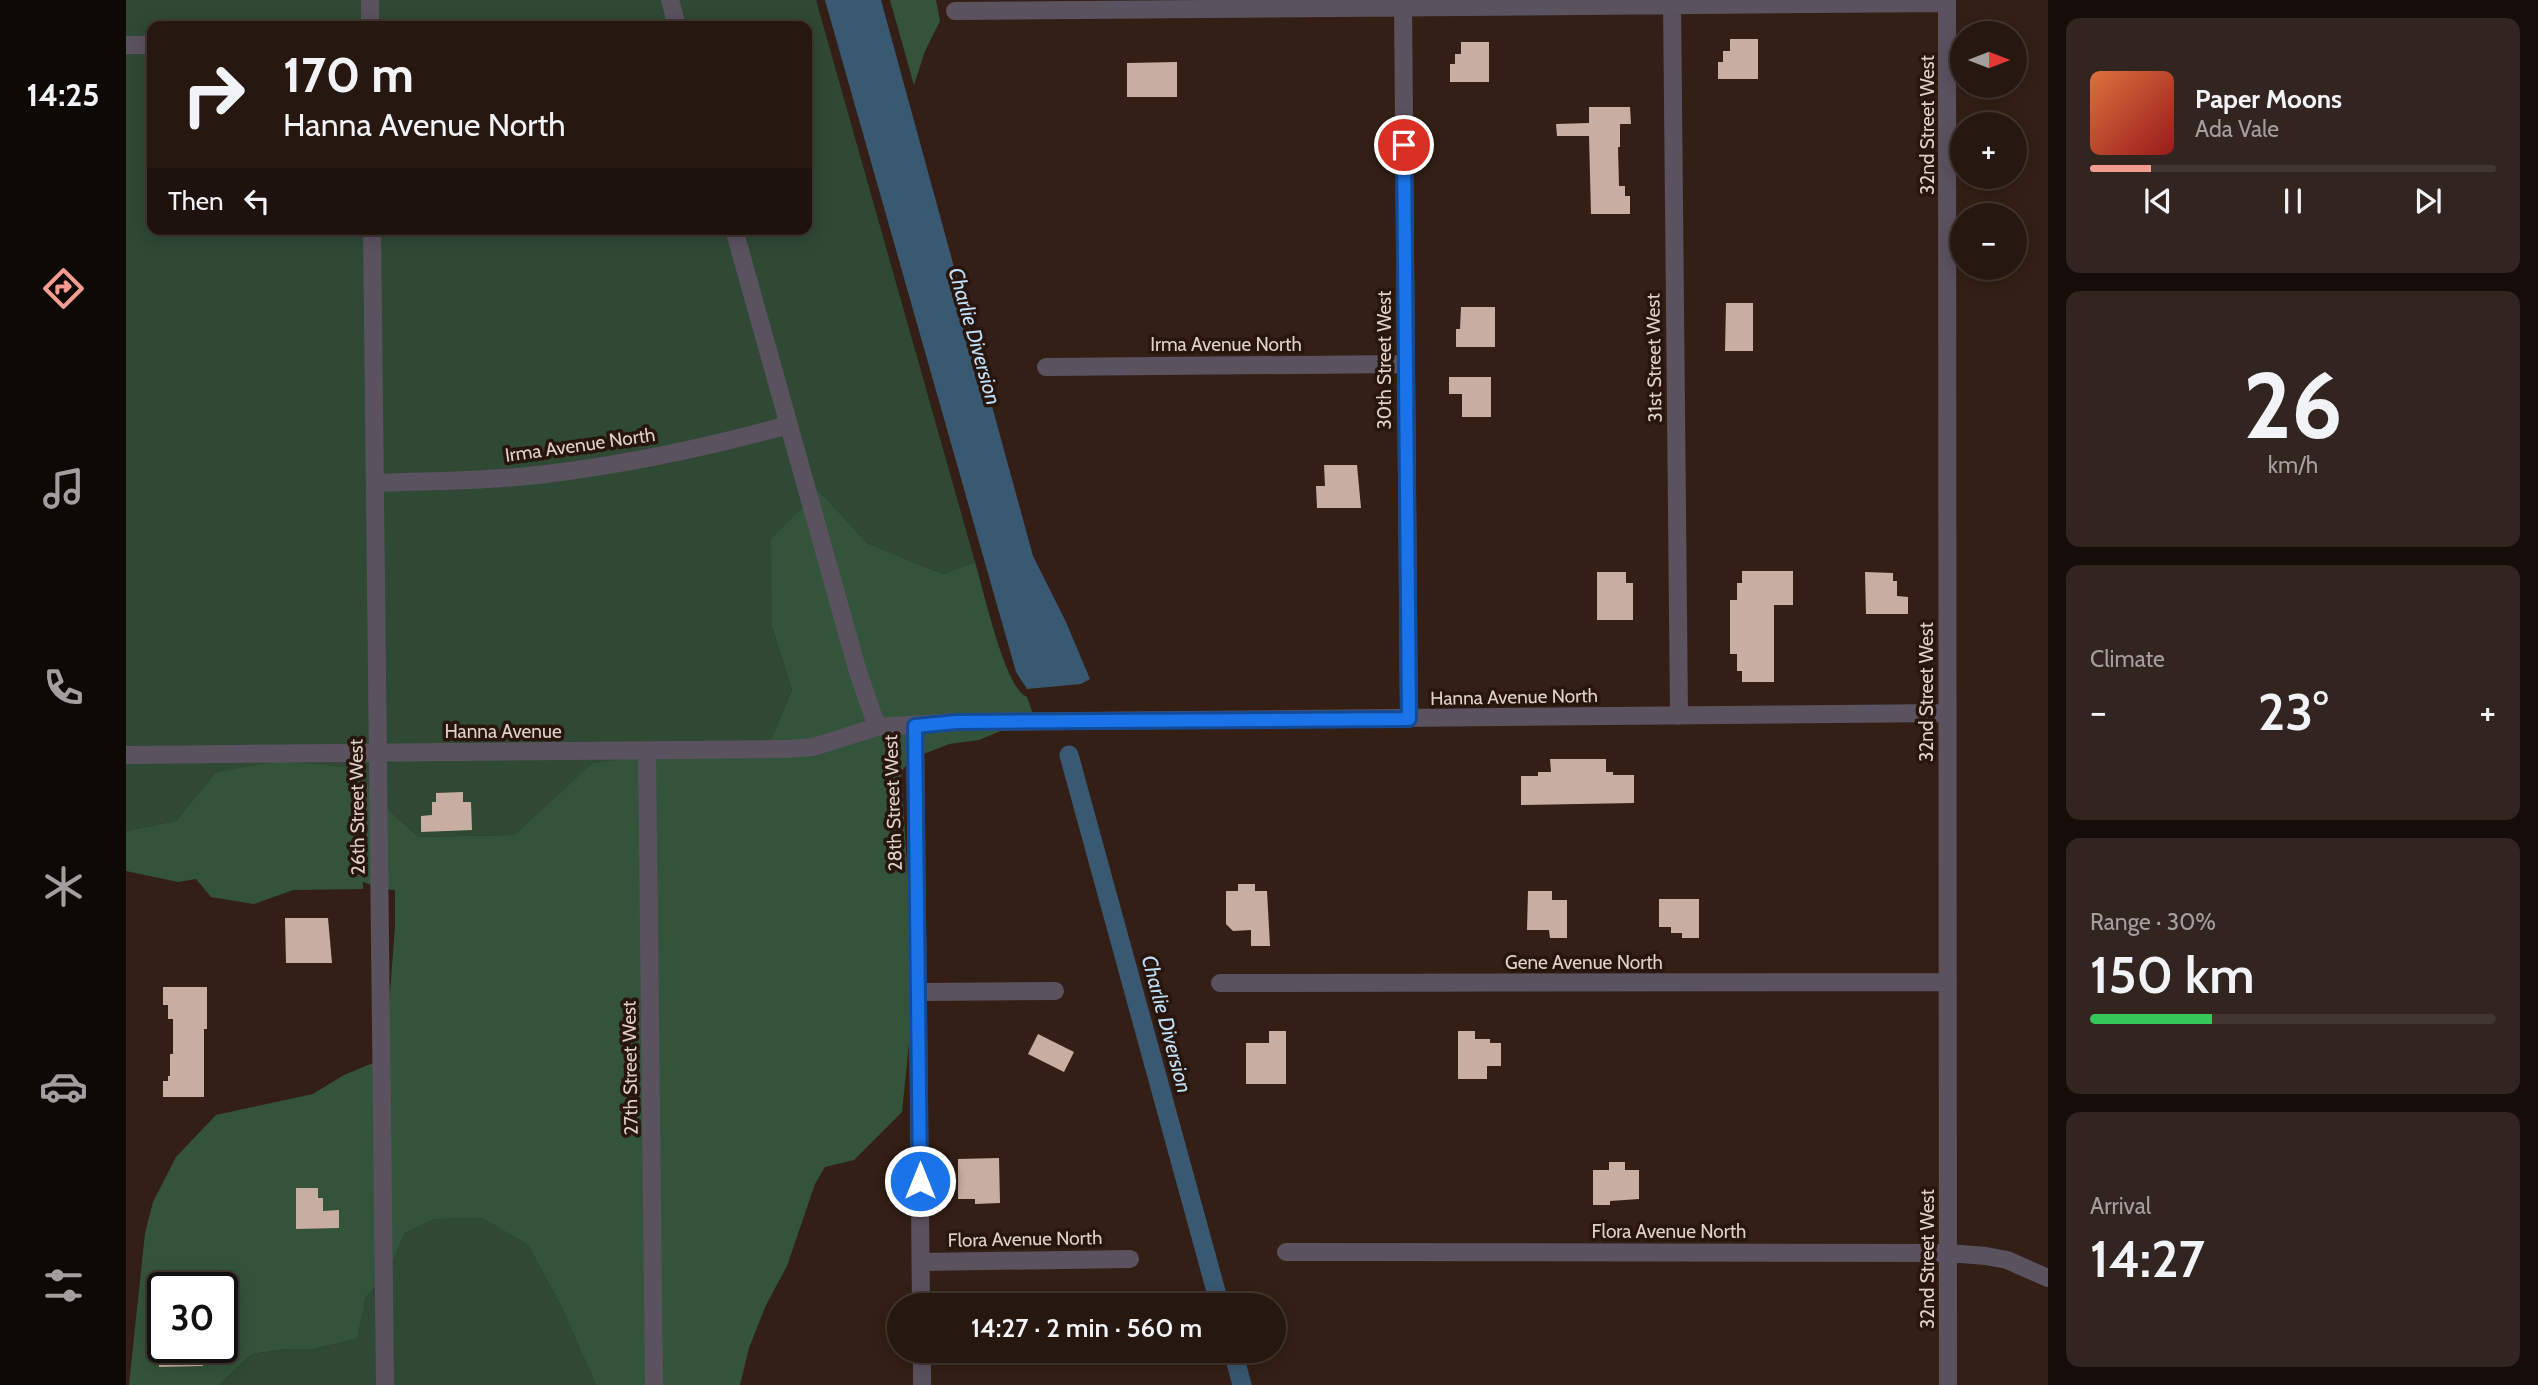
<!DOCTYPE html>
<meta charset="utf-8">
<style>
body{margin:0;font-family:Cabin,sans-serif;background:#32241e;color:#f1f3f6;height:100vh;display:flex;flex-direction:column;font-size:26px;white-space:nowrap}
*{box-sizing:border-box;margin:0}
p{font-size:23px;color:#a49f9f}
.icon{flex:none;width:38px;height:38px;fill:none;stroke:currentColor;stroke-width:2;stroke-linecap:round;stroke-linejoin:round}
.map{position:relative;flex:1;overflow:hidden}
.side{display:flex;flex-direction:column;gap:18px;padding:18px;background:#150d09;width:490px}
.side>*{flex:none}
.top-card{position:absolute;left:21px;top:21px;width:665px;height:214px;border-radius:14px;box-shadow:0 4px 18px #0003,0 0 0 2px #423630;background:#261710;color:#f1f3f6;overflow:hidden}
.needle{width:46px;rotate:90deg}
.controls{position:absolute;left:1824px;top:21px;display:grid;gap:14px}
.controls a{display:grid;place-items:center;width:77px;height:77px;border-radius:50%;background:#261710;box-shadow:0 4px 18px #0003,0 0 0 2px #423630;font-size:35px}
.speed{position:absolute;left:21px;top:1272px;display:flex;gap:14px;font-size:35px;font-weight:700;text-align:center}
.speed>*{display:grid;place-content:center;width:91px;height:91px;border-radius:50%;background:#261710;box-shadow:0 4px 18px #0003,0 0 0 2px #423630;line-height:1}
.speed .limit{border:4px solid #111;border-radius:10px;background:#fff;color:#111}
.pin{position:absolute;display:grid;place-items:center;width:60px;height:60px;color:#fff;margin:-30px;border:4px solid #fff;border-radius:50%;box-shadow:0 2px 7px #0007}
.me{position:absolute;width:77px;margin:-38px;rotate:0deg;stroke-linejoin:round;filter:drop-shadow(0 0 5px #0008)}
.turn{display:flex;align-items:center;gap:24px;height:147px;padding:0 21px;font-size:32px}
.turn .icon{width:91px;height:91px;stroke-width:2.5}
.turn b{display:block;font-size:49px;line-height:60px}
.then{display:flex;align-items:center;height:66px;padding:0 21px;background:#0003;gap:14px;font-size:26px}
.big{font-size:52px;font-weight:600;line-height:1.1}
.side .card{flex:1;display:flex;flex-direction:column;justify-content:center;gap:10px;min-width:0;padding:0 24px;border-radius:14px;background:#32241e}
.side .dial{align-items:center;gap:0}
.dial b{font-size:91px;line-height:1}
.song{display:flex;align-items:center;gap:21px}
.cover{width:84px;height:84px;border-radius:10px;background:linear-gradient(135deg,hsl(20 70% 55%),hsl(0 70% 35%))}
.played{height:7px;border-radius:4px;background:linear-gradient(90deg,#f59c91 15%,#423630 15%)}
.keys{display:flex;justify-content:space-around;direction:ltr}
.heat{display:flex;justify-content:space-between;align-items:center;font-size:38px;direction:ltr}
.charge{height:10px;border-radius:5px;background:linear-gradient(90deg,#34c759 30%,#423630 0)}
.trip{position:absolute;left:761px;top:1293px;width:399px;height:70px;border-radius:35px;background:#261710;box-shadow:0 4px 18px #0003,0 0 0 2px #423630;font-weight:600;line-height:70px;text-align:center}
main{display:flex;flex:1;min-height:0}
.dock{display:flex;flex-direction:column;width:126px;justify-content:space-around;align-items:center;background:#0f0906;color:#a49f9f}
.dock .icon{width:49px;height:49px}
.dock .on{color:#f59c91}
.dock b{font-size:32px;color:#f1f3f6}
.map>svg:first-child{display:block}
.green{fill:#2f4935;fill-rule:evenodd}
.forest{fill:#33543b;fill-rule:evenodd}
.water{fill:#395872}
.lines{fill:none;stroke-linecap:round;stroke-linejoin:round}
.canal{stroke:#395872;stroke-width:19}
.building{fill:#c8aea1}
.minor{stroke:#5b5260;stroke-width:18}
.route-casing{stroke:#114b97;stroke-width:18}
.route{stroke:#1a73e8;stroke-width:12}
.labels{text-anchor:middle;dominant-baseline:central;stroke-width:7;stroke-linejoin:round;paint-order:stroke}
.street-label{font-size:19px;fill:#ded1ca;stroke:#28160c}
.water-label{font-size:21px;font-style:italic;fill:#bedefa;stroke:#28160c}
</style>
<main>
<nav class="dock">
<b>14:25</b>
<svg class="icon on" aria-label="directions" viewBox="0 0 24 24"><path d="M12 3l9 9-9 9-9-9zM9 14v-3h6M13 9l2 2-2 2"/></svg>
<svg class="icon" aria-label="music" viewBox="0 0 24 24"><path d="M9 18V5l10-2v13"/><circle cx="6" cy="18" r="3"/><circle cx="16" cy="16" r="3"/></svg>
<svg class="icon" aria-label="phone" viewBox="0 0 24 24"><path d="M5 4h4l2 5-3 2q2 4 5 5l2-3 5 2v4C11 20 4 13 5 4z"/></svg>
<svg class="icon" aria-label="climate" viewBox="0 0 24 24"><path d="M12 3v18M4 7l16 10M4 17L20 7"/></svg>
<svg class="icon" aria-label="car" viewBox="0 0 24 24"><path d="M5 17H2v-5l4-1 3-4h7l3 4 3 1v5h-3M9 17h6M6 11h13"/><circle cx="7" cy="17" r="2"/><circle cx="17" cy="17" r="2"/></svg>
<svg class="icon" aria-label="filters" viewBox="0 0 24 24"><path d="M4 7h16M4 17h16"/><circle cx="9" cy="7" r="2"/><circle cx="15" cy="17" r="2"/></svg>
</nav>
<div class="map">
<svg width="1922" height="1385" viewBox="0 0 1922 1385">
<rect width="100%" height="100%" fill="#331f15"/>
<path class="green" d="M0,0H690L849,562L817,574L741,543L693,491L646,627L666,690L642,746L468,763L388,835L293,837L269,816L228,768L89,773L50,821L0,831ZM26,26H681V229H26Z
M358,1218L402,1245L436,1308L470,1385H93L126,1354L160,1349H187L231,1339L240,1297L262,1273L279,1233L309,1219Z"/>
<path class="forest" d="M764,0H810L814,21L799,51L788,85Z
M693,491L741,543L817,574L849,562C857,588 879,689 901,697L908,717L853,740L823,744L785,759L775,772L787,960L783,1044L776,1112L728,1160L699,1167L689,1184L661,1266L640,1305L623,1348L614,1385H470L436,1308L402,1245L357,1218L309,1219L279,1233L262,1273L240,1297L231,1339L187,1349H160L126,1354L93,1385H3L19,1233L27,1202L50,1157L90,1115L187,1094L218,1075L259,1058L269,927V890L257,889L237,882V889L167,890L128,904L85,897L70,879L52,882L0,871V831L50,821L89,773L153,761L228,768L269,816L293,837L388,835L467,763L527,755L642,746L666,690L646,627L645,539ZM37,1288H96V1348H37Z"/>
<path class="water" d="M699,0H755L907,556L940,622L964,679L955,684L901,689L890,672Z"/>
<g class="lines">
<path class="canal" d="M943,755L1094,1306
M1107,1351L1116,1385"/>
</g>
<path class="building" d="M1604,39H1632V79H1592V62H1597V51H1604Z
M1335,42H1363V82H1324V64H1329V54H1335Z
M1051,62V97H1001V63Z
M1463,107H1504L1505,124H1494V147H1492L1493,186H1499V196H1504V214H1465L1463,136H1431L1430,124L1463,123Z
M1600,303H1627V351H1599Z
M1335,307H1369V347H1330V329H1334Z
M1323,377H1365V417H1336V394H1323Z
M1198,465H1231L1235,508H1191L1190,486H1199Z
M1616,571H1667V605H1648V682H1616V671H1611V654H1604V600H1611V583H1616Z
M1471,572H1500V583H1507V620H1471Z
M1739,572L1767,573V581H1771V596L1782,597V614H1740Z
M1424,759H1480V772H1487V775H1508V803L1395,805V776H1412V772H1425Z
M337,792V802H345L346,830L295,832V816L306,815V802H310V793Z
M1112,884H1129V891H1141L1144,946H1125V930L1107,931L1100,924V891H1112Z
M1402,891H1426V900H1441V938H1424L1423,930H1401Z
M1533,899H1573V938H1556V933H1545V927H1533Z
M159,918H202L206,963H160Z
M37,987H81V1029H78V1097H37V1081H42V1076H44V1054H47V1019H42V1005H37Z
M1143,1031H1160V1084H1120V1043H1143Z
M1332,1031H1349V1039H1364V1043H1375V1066H1361V1079H1332Z
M912,1034L948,1052L938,1072L902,1054Z
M873,1158L874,1203L849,1204V1199H832V1159Z
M1483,1162H1499V1170H1513V1199L1484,1201V1205H1467V1170H1483Z
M170,1188H192V1198H197V1211L213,1210V1228L170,1229Z
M33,1348H76L77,1366L33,1367Z"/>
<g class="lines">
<path class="minor" d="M544,0L551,26
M1277,0L1283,719
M1546,0L1553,716
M1821,0L1822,1385
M829,11L1821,3
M244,26V0
M0,45H26
M246,229L259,1385
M608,229L732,672L751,727
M920,367L1279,364
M249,483C306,481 364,481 420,474C502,464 583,447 662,425
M789,725L795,1306
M521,751L528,1385
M0,755L663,749L687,747L751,727L830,722L1820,713
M1094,983L1822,982
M792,992L929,991
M1160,1252L1822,1253L1860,1256L1881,1260L1922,1278
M795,1262L1004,1259
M796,1351V1385"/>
</g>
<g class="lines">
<defs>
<path id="route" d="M794,1181L789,726L830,722L1283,719L1278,145"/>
</defs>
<use href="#route" class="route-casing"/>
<use href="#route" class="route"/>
</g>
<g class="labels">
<g class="street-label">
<text transform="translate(1801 125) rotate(-90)">32nd Street West</text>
<text x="1100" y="344">Irma Avenue North</text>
<text transform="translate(1528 358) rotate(-91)">31st Street West</text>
<text transform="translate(1258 360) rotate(-90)">30th Street West</text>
<text transform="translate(454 445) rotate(-8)">Irma Avenue North</text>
<text transform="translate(1800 692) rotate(-90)">32nd Street West</text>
<text transform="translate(1388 697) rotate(-1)">Hanna Avenue North</text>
<text x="377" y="731">Hanna Avenue</text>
<text transform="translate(767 803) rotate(-92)">28th Street West</text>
<text transform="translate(231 807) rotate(-91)">26th Street West</text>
<text x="1458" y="962">Gene Avenue North</text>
<text transform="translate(504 1068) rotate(-91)">27th Street West</text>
<text x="1543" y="1231">Flora Avenue North</text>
<text transform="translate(899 1239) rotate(-1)">Flora Avenue North</text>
<text transform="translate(1801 1259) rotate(-90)">32nd Street West</text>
</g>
<g class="water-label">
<text transform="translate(849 336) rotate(74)">Charlie Diversion</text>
<text transform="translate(1041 1024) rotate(75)">Charlie Diversion</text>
</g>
</g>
</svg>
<div class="controls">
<a><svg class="needle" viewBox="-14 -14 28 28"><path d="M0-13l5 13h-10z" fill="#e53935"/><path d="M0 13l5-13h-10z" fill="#a49f9f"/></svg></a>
<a>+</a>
<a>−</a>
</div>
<div class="speed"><div class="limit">30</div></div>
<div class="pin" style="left:1278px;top:145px;background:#d93025"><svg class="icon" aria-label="arrive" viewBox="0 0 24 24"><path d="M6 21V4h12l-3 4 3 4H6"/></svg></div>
<svg class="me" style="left:794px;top:1181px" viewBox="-20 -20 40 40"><circle r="17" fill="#1a73e8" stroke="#fff" stroke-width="3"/><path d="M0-11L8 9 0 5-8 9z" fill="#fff"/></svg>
<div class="trip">14:27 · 2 min · 560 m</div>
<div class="top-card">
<div class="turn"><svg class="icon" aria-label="right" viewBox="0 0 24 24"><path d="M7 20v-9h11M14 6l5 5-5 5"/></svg><div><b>170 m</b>Hanna Avenue North</div></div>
<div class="then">Then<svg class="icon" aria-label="left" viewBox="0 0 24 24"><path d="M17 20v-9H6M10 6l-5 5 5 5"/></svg></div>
</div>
</div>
<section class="side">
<div class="card">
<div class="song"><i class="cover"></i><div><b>Paper Moons</b><p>Ada Vale</p></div></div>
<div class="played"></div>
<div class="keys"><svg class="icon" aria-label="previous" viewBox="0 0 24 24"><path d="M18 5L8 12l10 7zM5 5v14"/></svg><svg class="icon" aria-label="pause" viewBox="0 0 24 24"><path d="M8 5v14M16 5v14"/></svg><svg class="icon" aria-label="next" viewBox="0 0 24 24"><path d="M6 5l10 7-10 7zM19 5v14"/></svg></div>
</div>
<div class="card dial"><b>26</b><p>km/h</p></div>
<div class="card"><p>Climate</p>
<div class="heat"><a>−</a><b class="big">23°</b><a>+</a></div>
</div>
<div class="card"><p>Range · 30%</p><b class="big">150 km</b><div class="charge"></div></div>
<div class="card"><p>Arrival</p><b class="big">14:27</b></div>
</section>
</main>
